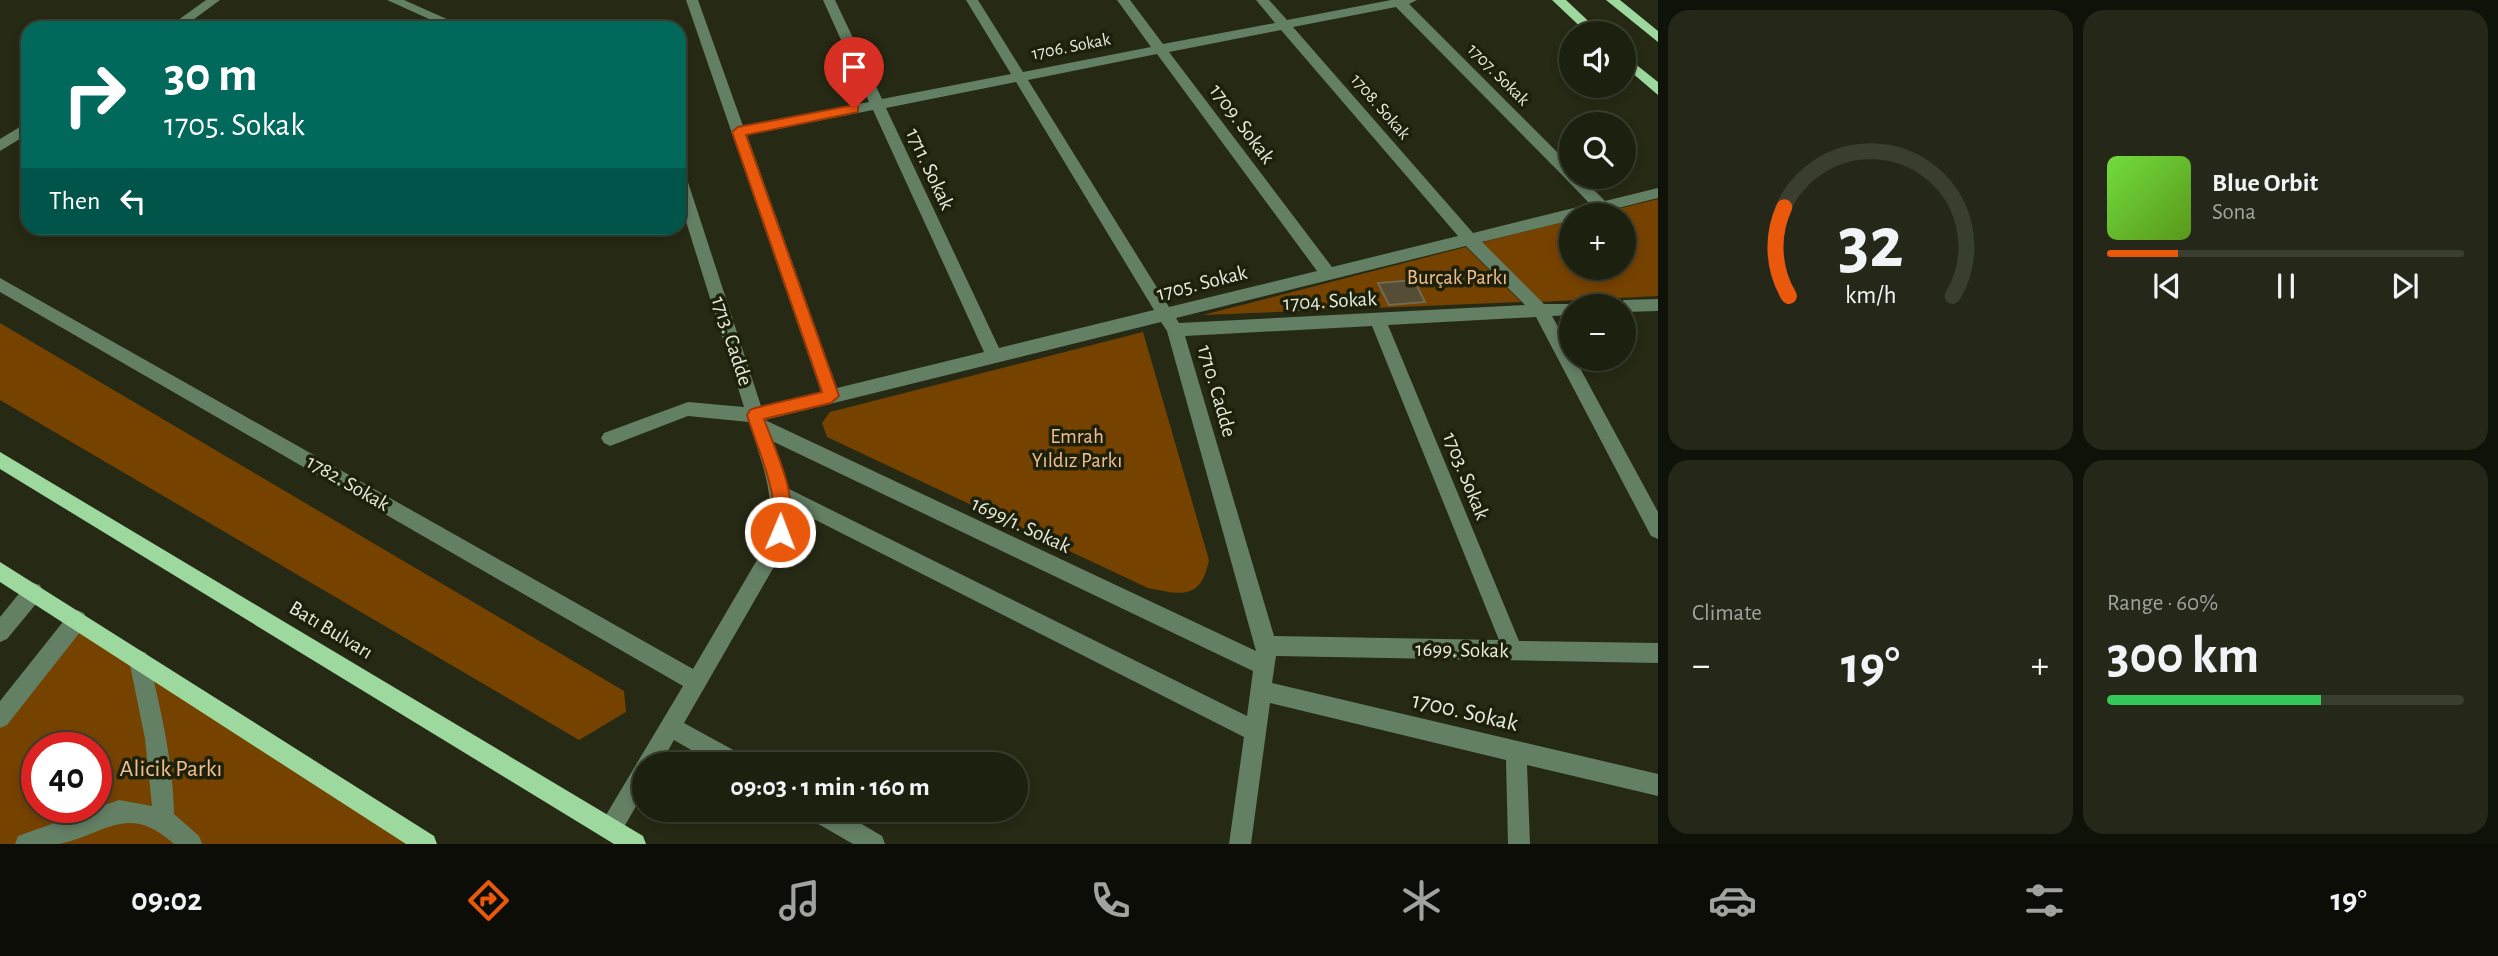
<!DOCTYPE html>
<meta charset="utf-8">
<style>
body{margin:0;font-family:"Alegreya Sans",sans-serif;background:#252818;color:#f1f3f6;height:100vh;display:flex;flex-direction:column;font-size:26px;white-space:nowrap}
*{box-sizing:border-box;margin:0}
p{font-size:23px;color:#a0a39e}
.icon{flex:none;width:38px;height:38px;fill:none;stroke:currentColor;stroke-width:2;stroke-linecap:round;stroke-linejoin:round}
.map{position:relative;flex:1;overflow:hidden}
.sheet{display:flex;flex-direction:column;gap:10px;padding:10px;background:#0f1208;width:840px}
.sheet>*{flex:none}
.hud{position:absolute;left:21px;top:21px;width:665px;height:214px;border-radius:21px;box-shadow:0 4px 10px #0003,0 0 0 2px #3a3e2f;background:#00695c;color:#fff;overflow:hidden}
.tools{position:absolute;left:1559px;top:21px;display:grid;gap:14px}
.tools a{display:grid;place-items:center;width:77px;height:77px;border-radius:50%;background:#1c200f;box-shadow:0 4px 10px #0003,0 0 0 2px #3a3e2f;font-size:35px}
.speed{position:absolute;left:21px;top:732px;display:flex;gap:14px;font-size:35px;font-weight:700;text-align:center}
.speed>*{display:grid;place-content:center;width:91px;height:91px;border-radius:50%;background:#1c200f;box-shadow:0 4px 10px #0003,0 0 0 2px #3a3e2f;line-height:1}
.speed .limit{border:10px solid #d22;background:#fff;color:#111}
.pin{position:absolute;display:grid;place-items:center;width:60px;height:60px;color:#fff;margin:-72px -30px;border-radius:50% 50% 50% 0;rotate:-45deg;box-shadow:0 0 7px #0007}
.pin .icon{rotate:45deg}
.me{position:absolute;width:77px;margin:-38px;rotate:1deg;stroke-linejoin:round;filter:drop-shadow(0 0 5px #0008)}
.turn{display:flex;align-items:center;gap:24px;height:147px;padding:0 28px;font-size:32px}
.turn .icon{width:91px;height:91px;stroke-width:2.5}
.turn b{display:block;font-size:49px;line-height:60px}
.then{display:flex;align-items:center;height:66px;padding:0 28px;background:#0003;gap:14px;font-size:26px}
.big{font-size:52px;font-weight:600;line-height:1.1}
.sheet .card{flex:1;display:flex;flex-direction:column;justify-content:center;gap:10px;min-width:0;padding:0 24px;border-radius:21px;background:#252818}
.sheet .dial{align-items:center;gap:0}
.dial svg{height:182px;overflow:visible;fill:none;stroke:#3a3e2f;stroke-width:7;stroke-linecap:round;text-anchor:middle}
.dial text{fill:#f1f3f6;stroke:none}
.song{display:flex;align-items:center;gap:21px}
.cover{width:84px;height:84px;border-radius:10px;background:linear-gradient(135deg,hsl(100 70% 55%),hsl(90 70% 35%))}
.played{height:7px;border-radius:4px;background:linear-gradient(90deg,#ea580c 20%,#3a3e2f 20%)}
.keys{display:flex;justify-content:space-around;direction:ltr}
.heat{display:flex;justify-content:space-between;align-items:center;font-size:38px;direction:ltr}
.charge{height:10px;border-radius:5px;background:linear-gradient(90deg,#34c759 60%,#3a3e2f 0)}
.sheet .tiles{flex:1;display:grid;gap:10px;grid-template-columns:repeat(2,1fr)}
.trip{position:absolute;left:632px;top:752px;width:396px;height:70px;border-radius:35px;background:#1c200f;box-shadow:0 4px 10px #0003,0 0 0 2px #3a3e2f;font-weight:600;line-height:70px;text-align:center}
.tab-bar{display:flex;height:112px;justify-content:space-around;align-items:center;background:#0b0d06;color:#a0a39e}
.tab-bar .icon{width:49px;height:49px}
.tab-bar .current{color:#ea580c}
.tab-bar b{font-size:32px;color:#f1f3f6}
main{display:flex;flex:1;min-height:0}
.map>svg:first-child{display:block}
.green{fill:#754200;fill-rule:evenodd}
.building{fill:#554d35;stroke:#736a52;stroke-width:2}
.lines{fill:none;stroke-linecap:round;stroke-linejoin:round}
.minor{fill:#637f64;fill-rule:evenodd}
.major{fill:#9dd89f;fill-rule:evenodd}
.route{fill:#ea580c;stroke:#983908;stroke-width:2}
.labels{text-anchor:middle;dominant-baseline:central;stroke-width:7;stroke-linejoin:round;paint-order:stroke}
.far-street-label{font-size:18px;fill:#e7ebdd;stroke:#1d210b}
.street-label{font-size:21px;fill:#e7ebdd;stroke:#1d210b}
.park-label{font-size:21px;fill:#f3be8e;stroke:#1d210b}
.near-street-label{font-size:24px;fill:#e7ebdd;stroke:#1d210b}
.near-park-label{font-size:24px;fill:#f3be8e;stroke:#1d210b}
</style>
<main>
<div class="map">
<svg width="1658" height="844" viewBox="0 0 1658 844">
<rect width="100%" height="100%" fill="#262a14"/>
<path class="green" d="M1658,199V296L1539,302L1480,243L1571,220L1572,268H1624V215H1592Z
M1466,247L1521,302L1203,315Z
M0,323L624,691L626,712L579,740L0,400Z
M1143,332L1209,560C1201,600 1182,595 1148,588L827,437L822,423L830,412Z
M77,620L422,844H0V717ZM37,747H96V807H37Z"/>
<path class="building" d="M1414,280L1425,302L1389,305L1378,283Z"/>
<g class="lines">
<path class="minor" d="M206,0H220L182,28H167Z
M387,0H404L467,28H449Z
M686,0H698L743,126L869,102L823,0H835L882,99L1011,74L966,0H978L1023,72L1151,47L1117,0H1130L1163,44L1275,23L1256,0H1269L1287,20L1391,0H1417L1409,4L1572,167V177H1581L1605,201L1658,188V198L1590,215H1572V220L1482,242L1544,304H1578L1572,306V315L1552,316L1572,352V359H1575L1658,512V539L1651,536L1536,317L1388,325L1519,641L1658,643V663L1276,656L1272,683L1658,774V796L1527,765L1530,844H1508L1506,760L1270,703L1251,844H1229L1244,737L790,507L788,530L779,558L684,723L746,757L749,765H717L674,740L660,765H644V792L619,836L611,839L603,836L600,828L603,820L683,686L0,292V278L693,669L764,548C780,503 762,465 749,422L688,416L610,446L604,443L601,438L604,433L688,402L744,407L679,199V171L686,176L761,406L821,392ZM1396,7L1565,178L1590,204L1473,233L1293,27ZM1281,30L1458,236L1332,267L1169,52ZM1157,54L1317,271L1169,307L1028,80ZM1016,82L1154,310L999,348L886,108ZM873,110L984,352L837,388L747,135ZM1466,246L1525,305L1179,323L1176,318ZM1161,322L1167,331L1256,651L765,420ZM1372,326L1499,640L1274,636L1185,336ZM772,441L1253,671L1247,716L787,488Z
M28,122V134L0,151V139Z
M1658,299V311L1624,312V306H1616L1624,300Z
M33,583L40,585L43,592L40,599L7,639L0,642V617L26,585Z
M77,610L84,613L87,620L84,627L7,725L0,728V701L70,613Z
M139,650L146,653L149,660C161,711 173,761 174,814L199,836L202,844H174C128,802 106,834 59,844C45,844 29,844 15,844L18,836L119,800L152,806L145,739L129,660L132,653Z
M805,810H838L882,836L885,844H853L808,818Z"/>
<path class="major" d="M1552,0H1566L1601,33H1587Z
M1606,0H1620L1658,31V42Z
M1624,55L1658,82V95L1624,66Z
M0,452L643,836L646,844H614L0,469Z
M0,562L434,836L437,844H406L0,582Z"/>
</g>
<path class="route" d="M854,105L858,106V112L746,135L839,396L831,403L764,419C776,453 802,502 786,537L780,540L774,537C769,525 775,508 772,494C767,467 755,441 747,415L750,410L755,408L822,392L732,132L738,127Z"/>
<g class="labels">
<g class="far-street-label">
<text transform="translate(1071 47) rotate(-11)">1706. Sokak</text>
<text transform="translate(1498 75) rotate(45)">1707. Sokak</text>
<text transform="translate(1380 107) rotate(49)">1708. Sokak</text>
</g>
<g class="street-label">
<text transform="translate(1242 124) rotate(53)">1709. Sokak</text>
<text transform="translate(930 169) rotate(65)">1711. Sokak</text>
<text transform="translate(1202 283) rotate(-14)">1705. Sokak</text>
<text transform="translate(1330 301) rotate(-3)">1704. Sokak</text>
<text transform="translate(732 341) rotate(72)">1713. Cadde</text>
<text transform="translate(1217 391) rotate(74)">1710. Cadde</text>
<text transform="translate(1466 476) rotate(68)">1703. Sokak</text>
<text transform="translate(348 483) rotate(30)">1782. Sokak</text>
<text transform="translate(1021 525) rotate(25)">1699/1. Sokak</text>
<text transform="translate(331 630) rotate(31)">Batı Bulvarı</text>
<text transform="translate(1462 650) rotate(1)">1699. Sokak</text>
</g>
<g class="park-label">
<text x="1457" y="277">Burçak Parkı</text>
<text x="1077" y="436">Emrah<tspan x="1077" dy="24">Yıldız Parkı</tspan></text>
</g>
<g class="near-street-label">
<text transform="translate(1465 712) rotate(13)">1700. Sokak</text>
</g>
<g class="near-park-label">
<text x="171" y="769">Alicik Parkı</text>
</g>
</g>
</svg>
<div class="tools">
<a><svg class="icon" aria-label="sound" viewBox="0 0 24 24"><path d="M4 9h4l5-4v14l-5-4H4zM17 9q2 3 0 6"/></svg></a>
<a><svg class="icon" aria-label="search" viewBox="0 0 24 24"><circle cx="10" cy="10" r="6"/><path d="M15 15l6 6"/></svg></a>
<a>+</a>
<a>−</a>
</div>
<div class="speed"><div class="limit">40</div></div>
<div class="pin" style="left:854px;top:109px;background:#d93025"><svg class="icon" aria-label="arrive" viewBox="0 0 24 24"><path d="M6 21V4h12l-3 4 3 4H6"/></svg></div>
<svg class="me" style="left:780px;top:532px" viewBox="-20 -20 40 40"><circle r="17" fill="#ea580c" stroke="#fff" stroke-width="3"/><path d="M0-11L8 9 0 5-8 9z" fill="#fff"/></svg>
<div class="trip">09:03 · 1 min · 160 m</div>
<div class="hud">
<div class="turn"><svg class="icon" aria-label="right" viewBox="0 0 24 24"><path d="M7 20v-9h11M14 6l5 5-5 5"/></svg><div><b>30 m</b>1705. Sokak</div></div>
<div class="then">Then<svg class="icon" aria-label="left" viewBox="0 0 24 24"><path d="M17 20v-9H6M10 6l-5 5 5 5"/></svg></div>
</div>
</div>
<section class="sheet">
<div class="tiles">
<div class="card dial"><svg viewBox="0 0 100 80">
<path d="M14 69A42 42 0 1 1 86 69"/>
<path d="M14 69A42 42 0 0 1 12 30" stroke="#ea580c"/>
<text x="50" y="56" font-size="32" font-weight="700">32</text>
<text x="50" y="72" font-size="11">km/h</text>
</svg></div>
<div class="card">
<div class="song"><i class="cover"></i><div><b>Blue Orbit</b><p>Sona</p></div></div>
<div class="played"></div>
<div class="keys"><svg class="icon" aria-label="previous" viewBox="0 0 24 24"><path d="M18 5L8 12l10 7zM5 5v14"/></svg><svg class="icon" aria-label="pause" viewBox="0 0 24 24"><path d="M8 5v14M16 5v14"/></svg><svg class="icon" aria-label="next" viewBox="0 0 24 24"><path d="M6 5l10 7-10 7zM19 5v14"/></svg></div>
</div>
<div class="card"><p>Climate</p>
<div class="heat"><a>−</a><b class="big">19°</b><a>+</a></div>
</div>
<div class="card"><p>Range · 60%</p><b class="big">300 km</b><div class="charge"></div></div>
</div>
</section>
</main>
<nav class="tab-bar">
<b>09:02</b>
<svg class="icon current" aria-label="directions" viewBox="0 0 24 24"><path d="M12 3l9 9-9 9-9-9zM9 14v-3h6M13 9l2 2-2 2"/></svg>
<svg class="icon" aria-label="music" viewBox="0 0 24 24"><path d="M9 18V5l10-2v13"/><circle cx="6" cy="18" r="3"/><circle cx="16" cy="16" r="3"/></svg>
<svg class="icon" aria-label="phone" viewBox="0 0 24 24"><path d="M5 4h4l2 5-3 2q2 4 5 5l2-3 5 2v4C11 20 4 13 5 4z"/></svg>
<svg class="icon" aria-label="climate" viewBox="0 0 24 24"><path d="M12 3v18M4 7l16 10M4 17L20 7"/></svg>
<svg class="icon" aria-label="car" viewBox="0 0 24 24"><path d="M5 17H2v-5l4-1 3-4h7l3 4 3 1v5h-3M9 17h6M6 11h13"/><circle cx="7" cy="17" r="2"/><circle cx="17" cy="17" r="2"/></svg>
<svg class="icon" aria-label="filters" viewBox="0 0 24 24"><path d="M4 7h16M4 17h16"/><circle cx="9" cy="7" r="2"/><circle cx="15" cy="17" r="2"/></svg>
<b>19°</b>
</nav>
